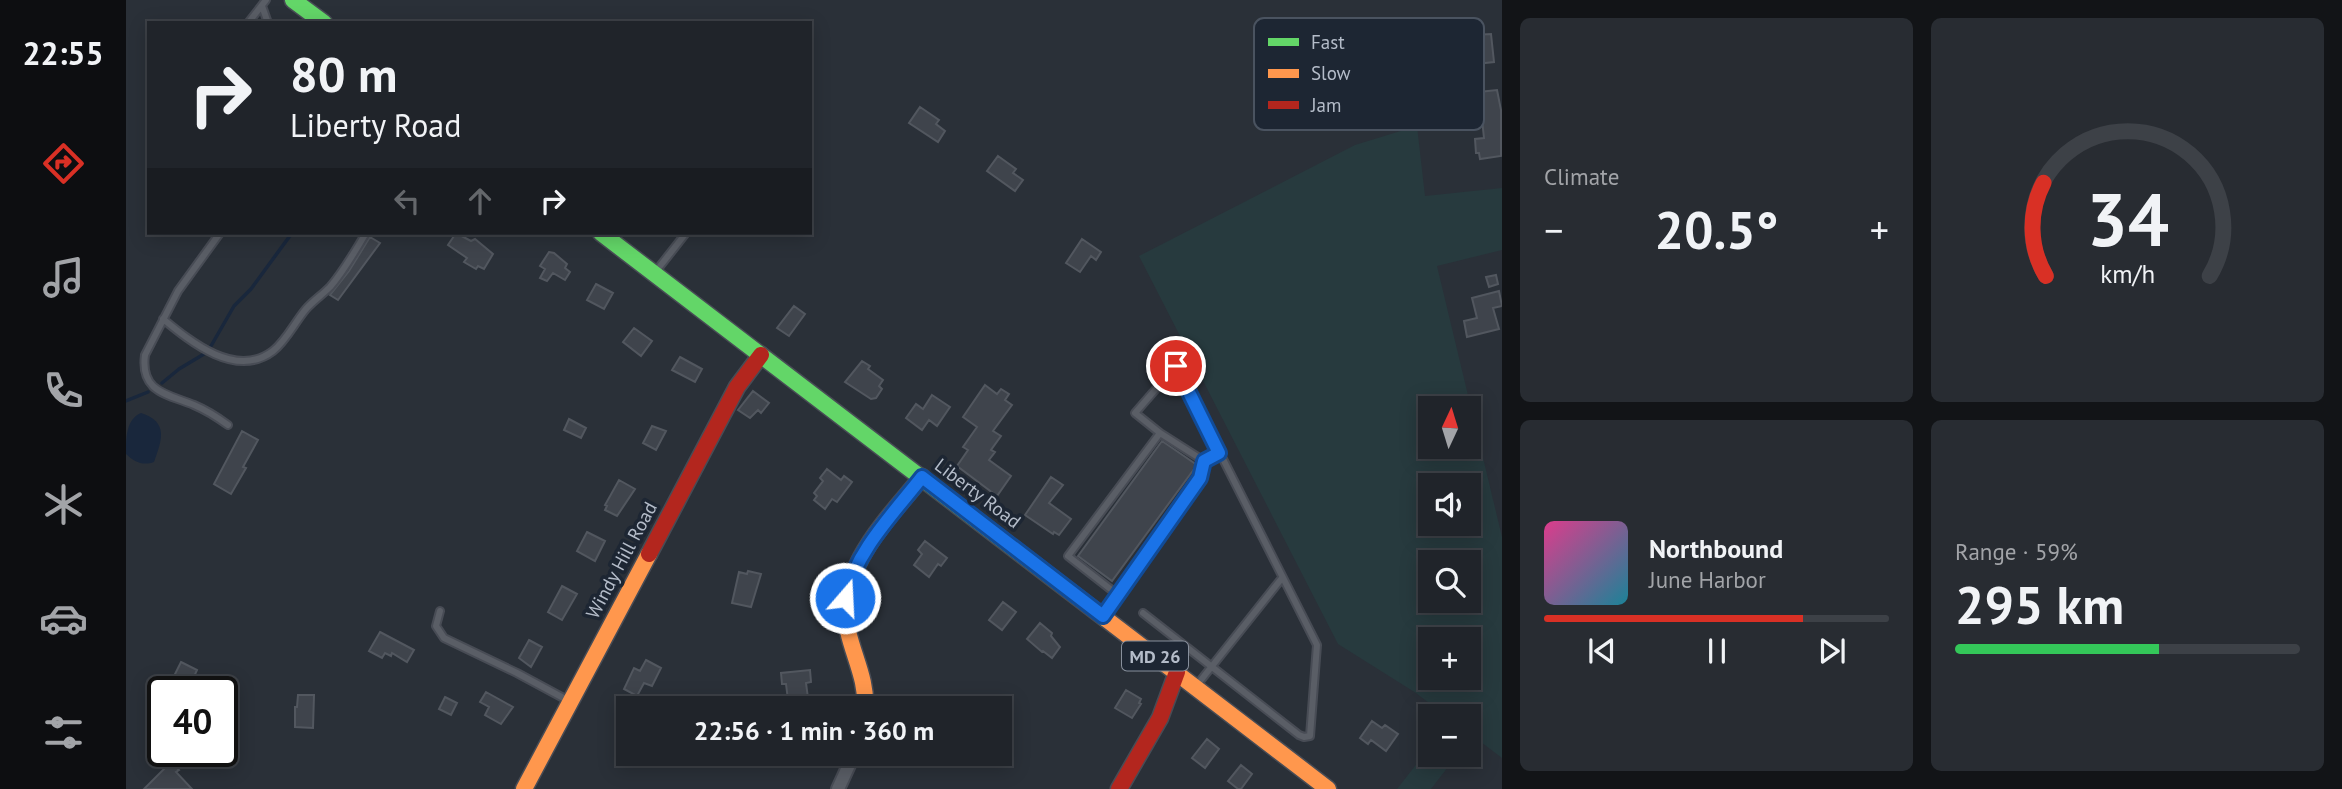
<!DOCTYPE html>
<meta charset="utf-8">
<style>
body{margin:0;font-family:"PT Sans",sans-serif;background:#282c32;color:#f1f3f6;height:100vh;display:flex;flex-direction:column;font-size:26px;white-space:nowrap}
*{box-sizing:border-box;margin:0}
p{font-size:23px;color:#a2a4a8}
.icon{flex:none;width:38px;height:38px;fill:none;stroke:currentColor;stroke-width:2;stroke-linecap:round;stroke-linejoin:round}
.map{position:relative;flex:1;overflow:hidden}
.sheet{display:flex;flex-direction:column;gap:18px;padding:18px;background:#121417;width:840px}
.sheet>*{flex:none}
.top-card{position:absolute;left:21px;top:21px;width:665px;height:214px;border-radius:0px;box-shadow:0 4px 18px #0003,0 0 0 2px #3d4147;background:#20242a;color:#f1f3f6;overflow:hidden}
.needle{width:46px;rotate:4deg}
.fabs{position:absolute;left:1292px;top:396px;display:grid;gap:14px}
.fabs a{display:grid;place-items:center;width:63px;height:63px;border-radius:0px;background:#20242a;box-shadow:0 4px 18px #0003,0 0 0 2px #3d4147;font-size:35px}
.speed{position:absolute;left:21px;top:676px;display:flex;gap:14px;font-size:35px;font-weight:700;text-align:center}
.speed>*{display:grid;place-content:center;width:91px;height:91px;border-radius:50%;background:#20242a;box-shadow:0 4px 18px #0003,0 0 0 2px #3d4147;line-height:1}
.speed .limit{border:4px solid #111;border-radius:10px;background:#fff;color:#111}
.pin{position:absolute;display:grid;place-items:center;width:60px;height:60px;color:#fff;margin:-30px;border:4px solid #fff;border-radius:50%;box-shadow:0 2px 7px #0007}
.me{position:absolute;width:77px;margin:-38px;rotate:19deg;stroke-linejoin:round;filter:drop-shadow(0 0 5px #0008)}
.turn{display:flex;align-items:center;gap:24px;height:147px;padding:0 28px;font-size:32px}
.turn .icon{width:91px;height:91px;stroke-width:2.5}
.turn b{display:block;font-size:49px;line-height:60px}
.lanes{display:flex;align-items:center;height:66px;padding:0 28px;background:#0003;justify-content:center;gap:35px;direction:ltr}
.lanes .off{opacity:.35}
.big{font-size:52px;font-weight:600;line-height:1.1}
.sheet .tile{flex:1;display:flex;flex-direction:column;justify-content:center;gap:10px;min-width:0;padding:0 24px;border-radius:10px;background:#282c32}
.sheet .dial{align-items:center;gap:0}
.dial svg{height:182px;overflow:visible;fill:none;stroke:#3d4147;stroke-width:7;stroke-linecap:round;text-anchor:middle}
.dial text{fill:#f1f3f6;stroke:none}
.song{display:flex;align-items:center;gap:21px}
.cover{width:84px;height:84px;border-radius:10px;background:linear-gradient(135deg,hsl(330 70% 55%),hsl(190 70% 35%))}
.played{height:7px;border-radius:4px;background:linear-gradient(90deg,#d93025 75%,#3d4147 75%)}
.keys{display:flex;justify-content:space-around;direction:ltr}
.heat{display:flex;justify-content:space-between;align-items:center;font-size:38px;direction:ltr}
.charge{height:10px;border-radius:5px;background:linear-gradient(90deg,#34c759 59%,#3d4147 0)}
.sheet .tiles{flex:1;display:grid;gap:18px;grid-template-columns:repeat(2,1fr)}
.trip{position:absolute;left:490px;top:696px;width:396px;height:70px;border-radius:0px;background:#20242a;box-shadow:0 4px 18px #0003,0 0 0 2px #3d4147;font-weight:600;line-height:70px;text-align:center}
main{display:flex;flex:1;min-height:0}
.dock{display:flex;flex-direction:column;width:126px;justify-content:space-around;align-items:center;background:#0d0e11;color:#a2a4a8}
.dock .icon{width:49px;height:49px}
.dock .active{color:#d93025}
.dock b{font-size:32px;color:#f1f3f6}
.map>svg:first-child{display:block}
.green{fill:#273a3e;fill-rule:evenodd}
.water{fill:#19273c}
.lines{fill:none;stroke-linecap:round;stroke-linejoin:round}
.stream{stroke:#19273c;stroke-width:3.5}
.building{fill:#3f444c;stroke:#52575f;stroke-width:2}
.lane-casing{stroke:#484c55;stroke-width:10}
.street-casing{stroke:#484c55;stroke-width:16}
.fast-casing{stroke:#484c55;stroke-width:19}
.slow-casing{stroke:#484c55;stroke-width:19}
.jam-casing{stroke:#484c55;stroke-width:19}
.lane{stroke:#5a5e66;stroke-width:6}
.street{stroke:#5a5e66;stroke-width:12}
.fast{stroke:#63d668;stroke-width:16}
.slow{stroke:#ff974d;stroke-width:16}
.jam{stroke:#b3261e;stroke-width:16}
.route-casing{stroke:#114b97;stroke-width:18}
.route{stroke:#1a73e8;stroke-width:12}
.labels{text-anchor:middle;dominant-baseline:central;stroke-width:7;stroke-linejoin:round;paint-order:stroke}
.shield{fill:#1d2633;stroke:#878f9c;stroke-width:2}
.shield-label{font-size:18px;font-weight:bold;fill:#b4bcc9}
.street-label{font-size:19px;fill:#b4bcc9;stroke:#1d2633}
.key{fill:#1d2633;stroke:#4a5360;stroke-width:2}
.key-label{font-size:19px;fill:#b4bcc9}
</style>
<main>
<nav class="dock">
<b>22:55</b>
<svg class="icon active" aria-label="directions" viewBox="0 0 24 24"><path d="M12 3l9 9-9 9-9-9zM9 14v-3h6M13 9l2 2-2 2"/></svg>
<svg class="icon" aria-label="music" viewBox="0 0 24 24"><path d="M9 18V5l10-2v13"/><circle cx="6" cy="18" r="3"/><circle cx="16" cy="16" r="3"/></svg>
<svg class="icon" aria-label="phone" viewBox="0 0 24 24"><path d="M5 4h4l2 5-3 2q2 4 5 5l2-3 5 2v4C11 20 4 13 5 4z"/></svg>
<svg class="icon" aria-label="climate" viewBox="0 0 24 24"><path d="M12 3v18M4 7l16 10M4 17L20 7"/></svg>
<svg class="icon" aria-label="car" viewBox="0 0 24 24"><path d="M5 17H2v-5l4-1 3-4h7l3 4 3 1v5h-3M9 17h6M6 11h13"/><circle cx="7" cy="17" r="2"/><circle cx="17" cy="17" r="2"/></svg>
<svg class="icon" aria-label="filters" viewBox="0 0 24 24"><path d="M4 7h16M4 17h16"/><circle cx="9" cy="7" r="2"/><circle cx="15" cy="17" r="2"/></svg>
</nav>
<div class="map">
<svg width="1376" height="789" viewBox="0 0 1376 789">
<rect width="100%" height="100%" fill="#2a3038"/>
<path class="green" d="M1291,126L1299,196L1376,188V250L1311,266L1376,537V758L1347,736L1342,741V716H1320L1290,693L1212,644L1013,256L1229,145ZM1304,408H1342V446H1304ZM1304,485H1342V523H1304ZM1304,562H1342V600H1304ZM1304,639H1342V677H1304Z
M1304,747V754H1332L1305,789H1271Z"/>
<path class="water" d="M15,413C43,422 36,440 28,462C17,466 8,462 0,454C0,438 0,419 15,413Z"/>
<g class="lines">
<path class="stream" d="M85,346L108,306L125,289L166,233
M36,383L53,369L78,354
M0,401L22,392"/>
</g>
<path class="building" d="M1365,34L1368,62L1350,64L1347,35Z
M1371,90L1375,110V156L1354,159L1353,153H1350L1349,139L1358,138L1353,92Z
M794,107L813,120L810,124L819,131L812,142L783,123Z
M872,156L890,169L887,173L897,180L889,191L861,171Z
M330,233L345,241L349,239L367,254L358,269L352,266L350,269L338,262L341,258L322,245Z
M244,237L254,243L212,300L204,295L223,271Z
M956,239L975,252L970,260L965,256L954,272L940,263Z
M423,252L428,253L441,264L439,268L444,272L439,280L427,273L421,281L414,278L419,269L414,266Z
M1370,275L1372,284L1363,287L1360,277Z
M470,284L487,293L478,309L461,300Z
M1373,291L1376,306L1367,308L1373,329L1341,337L1338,321L1351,318L1346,298Z
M668,306L679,314L663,336L651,328Z
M508,328L526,341L515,356L497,342Z
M554,357L576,369L569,382L546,370Z
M736,361L744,366L742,369L757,380L753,386L756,389L750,398L745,399L719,382Z
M859,385L871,394L875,389L883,394L879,400L886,405L867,431L875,436L865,450L869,452L863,460L885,476L871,496L831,466L842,450L837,447L851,427L837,417Z
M627,391L643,403L635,413L632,410L624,418L612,410Z
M806,395L824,407L811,426L803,420L796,430L780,418L790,404L797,409Z
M443,419L460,428L455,438L438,430Z
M526,426L540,431L530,450L517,443Z
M116,431L132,440L117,467L120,468L105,494L88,484Z
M1036,441L1071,465L986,581L952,556Z
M701,469L715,480L718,476L726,482L711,502L706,499L699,509L688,500L691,496L688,493L697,481L694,478Z
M925,477L937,485L923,503L945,519L933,535L928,532L927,534L899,515Z
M493,480L509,489L491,516L479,510L481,506L479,505Z
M461,532L479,541L469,561L451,551Z
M799,541L821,558L815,566L812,564L803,577L788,565L796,554L792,550Z
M622,571L635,574L625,607L606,603L613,572L621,574Z
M436,586L451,594L436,620L422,612Z
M877,602L890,612L876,630L863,620Z
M914,623L926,633L925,636L934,647L926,658L917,651L916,652L901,639Z
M254,632L288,650L281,662L266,653L265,656L259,653L256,658L243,651Z
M403,640L416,647L405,667L393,658Z
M520,660L535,668L526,686L518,683L511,696L498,689L508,668L514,671Z
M55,662L71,670L63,688L46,680Z
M684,670L685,682L680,683L682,698L662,700L660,684H656L655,673Z
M1000,690L1015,699L1013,703L1015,704L1006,718L989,708Z
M360,692L387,707L375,724L359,715L363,707L354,702Z
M172,695H188L187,728L169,727V707H171Z
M319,697L331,703L325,715L313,709Z
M1246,721L1256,728L1259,725L1272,734L1260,751L1245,740L1242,744L1234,738Z
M1081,739L1093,749L1079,768L1066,758Z
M45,762L53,770L50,772L66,789H18Z
M1115,765L1126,774L1115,789H1112L1102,781Z"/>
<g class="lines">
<defs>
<path id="lane" d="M136,6L142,23
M122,23L140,0
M94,233L52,291L19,355C14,392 41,394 68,405C80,410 91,417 102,425
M531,270L560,233
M37,319C65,342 110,379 147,351C160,341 169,322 180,309C187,301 196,295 204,287C218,271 229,251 240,233
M992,595L942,556L1034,433
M314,611L310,626L318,638L391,673L443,701
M978,614L1074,479L1078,461L1034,433L1009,413L1050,366L1191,645L1184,736L1178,737L1173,735L1017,613
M1071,685L1156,578"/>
<path id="street" d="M712,789L728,754"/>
<path id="fast" d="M167,0L198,23
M475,233L980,619"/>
<path id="slow" d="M980,619L1202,789
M739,709C741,680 728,658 722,631C709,570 761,520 796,477
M398,789L523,554"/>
<path id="jam" d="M523,554L611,387L635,355
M993,789L1034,718L1051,672"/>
</defs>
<use href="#lane" class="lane-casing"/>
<use href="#street" class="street-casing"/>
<use href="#fast" class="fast-casing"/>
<use href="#slow" class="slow-casing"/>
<use href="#jam" class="jam-casing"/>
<use href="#lane" class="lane"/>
<use href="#street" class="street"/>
<use href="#fast" class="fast"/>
<use href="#slow" class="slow"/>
<use href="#jam" class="jam"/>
</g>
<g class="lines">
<defs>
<path id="route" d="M719,598C730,551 767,514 796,477L977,616L1074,478L1078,461L1093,453L1050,366"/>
</defs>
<use href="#route" class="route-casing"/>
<use href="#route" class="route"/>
</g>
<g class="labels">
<rect class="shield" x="996" y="641.5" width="66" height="29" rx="5"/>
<g class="shield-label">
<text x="1029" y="656">MD 26</text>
</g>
<g class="street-label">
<text transform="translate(852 493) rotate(37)">Liberty Road</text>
<text transform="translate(495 560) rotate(-62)">Windy Hill Road</text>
</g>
</g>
<rect x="1128" y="18" width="230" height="112" rx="10" class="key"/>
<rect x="1142" y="38" width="31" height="8" fill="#63d668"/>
<rect x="1142" y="69" width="31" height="9" fill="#ff974d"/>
<rect x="1142" y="101" width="31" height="8" fill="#b3261e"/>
<g class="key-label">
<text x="1185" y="49">Fast</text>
<text x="1185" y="80">Slow</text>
<text x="1185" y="112">Jam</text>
</g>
</svg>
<div class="fabs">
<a><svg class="needle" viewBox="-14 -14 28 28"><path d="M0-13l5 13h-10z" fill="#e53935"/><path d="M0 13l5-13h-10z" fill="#a2a4a8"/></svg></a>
<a><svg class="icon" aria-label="sound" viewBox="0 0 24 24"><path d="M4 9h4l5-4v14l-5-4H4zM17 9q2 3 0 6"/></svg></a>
<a><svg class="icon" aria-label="search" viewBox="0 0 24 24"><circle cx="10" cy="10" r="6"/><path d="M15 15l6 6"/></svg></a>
<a>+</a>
<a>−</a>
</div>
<div class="speed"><div class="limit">40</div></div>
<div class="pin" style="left:1050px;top:366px;background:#d93025"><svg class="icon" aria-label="arrive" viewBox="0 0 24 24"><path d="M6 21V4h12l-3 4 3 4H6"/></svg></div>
<svg class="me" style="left:719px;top:598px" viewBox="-20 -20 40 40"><circle r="17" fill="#1a73e8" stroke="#fff" stroke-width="3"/><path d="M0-11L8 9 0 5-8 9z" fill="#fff"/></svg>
<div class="trip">22:56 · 1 min · 360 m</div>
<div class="top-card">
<div class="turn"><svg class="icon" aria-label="right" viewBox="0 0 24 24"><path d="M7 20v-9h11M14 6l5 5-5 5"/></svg><div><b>80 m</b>Liberty Road</div></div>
<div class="lanes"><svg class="icon off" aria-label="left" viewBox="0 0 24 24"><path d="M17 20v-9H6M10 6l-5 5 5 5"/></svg><svg class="icon off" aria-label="ahead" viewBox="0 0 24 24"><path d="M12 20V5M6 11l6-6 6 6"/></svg><svg class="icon" aria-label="right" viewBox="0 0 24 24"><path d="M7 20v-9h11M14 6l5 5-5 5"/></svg></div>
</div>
</div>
<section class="sheet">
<div class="tiles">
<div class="tile"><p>Climate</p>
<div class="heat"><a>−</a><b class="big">20.5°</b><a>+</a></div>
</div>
<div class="tile dial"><svg viewBox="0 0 100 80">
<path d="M14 69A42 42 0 1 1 86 69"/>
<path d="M14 69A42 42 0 0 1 13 28" stroke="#d93025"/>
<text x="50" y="56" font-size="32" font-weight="700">34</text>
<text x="50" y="72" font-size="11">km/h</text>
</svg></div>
<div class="tile">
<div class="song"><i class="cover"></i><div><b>Northbound</b><p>June Harbor</p></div></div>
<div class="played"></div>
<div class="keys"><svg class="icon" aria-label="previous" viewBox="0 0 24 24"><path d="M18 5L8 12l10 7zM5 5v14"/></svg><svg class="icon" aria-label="pause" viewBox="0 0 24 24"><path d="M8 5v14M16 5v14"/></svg><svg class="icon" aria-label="next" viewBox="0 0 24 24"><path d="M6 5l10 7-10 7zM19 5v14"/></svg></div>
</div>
<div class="tile"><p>Range · 59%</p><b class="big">295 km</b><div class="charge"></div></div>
</div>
</section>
</main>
